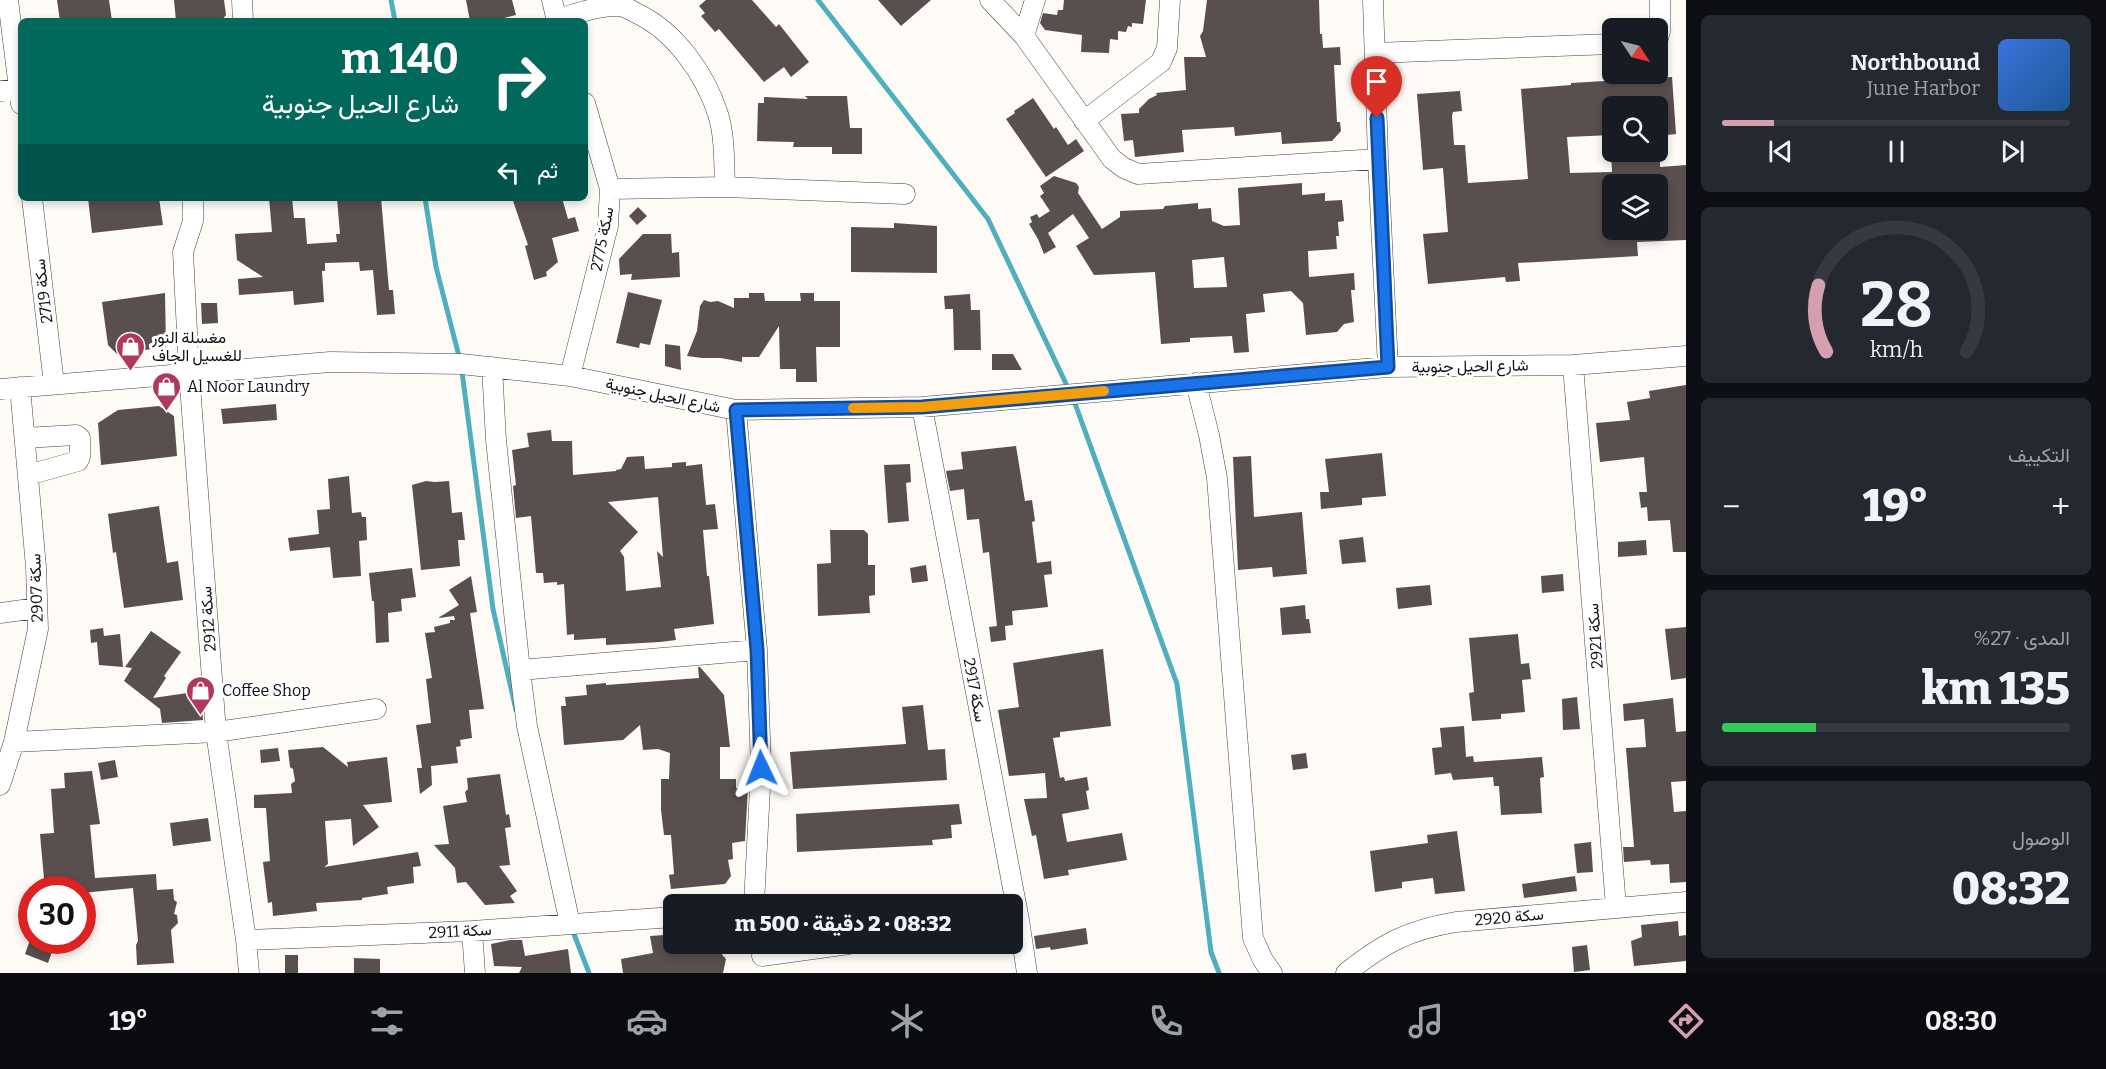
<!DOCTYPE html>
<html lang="ar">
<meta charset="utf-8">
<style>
body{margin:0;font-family:Bitter,Vazirmatn,serif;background:#242831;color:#f1f3f6;direction:rtl;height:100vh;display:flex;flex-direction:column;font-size:22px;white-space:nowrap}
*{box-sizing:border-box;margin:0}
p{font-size:20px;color:#9ea1a6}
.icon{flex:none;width:33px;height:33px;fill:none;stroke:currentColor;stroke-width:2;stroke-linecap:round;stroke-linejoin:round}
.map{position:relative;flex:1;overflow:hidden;direction:ltr}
.sheet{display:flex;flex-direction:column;gap:15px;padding:15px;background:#0d0f14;width:420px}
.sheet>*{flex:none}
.hud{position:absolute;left:18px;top:18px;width:570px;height:183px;border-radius:9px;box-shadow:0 3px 9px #0003;direction:rtl;background:#00695c;color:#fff;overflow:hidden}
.needle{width:39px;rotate:125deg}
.fabs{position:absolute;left:1602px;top:18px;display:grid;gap:12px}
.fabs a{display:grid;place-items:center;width:66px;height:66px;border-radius:9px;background:#171b24;box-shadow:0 3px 9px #0003;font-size:30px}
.speed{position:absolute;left:18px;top:876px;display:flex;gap:12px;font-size:30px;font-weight:700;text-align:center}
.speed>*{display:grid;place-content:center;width:78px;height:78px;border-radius:50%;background:#171b24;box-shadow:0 3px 9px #0003;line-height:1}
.speed .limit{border:9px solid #d22;background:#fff;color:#111}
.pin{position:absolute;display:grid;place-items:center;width:51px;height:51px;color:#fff;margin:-62px -26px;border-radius:50% 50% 50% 0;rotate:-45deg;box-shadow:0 0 6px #0007}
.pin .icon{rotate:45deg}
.me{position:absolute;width:66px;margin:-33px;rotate:358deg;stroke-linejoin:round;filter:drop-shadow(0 0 4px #0008)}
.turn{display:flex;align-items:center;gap:21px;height:126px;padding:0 30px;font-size:27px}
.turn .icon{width:78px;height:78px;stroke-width:2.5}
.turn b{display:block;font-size:42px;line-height:51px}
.then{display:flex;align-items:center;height:57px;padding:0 30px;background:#0003;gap:12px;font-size:22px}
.big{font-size:45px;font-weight:800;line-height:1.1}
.sheet .tile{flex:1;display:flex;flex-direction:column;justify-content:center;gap:9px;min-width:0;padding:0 21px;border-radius:9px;background:#242831}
.sheet .dial{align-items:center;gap:0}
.dial svg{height:156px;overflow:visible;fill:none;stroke:#363941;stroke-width:7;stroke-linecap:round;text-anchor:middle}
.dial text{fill:#f1f3f6;stroke:none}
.song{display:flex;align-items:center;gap:18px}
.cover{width:72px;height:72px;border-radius:9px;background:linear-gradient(135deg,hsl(220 70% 55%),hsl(210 70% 35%))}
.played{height:6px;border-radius:3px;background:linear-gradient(90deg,#d49fb1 15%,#363941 15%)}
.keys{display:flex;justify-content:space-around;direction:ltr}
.heat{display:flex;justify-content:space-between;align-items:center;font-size:33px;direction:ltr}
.charge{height:9px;border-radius:4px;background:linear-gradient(90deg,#34c759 27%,#363941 0)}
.trip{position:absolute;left:663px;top:894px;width:360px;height:60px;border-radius:9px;background:#171b24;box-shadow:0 3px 9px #0003;font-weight:800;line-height:60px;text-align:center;direction:rtl}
.menu{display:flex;height:96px;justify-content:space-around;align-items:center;background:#090b0e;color:#9ea1a6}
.menu .icon{width:42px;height:42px}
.menu .active{color:#d49fb1}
.menu b{font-size:27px;color:#f1f3f6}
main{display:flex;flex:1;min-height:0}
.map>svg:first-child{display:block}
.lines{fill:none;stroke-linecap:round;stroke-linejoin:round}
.stream{stroke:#4fafbe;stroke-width:5}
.building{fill:#584f4e;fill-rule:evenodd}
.minor-casing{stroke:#434343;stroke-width:21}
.minor{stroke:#fff;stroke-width:20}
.route-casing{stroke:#114b97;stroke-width:15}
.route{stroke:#1a73e8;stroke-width:10}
.slow{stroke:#f59e0b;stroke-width:10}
.labels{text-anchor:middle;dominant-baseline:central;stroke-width:6;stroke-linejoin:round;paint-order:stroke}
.street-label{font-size:16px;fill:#101010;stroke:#fff}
.poi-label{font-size:16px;fill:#101010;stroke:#fff;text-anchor:start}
</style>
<main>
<section class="sheet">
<div class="tile">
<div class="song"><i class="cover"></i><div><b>Northbound</b><p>June Harbor</p></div></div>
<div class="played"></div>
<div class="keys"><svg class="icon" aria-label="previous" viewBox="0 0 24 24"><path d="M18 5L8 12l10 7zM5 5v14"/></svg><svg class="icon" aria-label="pause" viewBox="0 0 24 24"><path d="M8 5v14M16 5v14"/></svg><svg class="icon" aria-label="next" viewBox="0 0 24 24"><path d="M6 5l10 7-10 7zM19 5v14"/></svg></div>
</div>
<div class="tile dial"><svg viewBox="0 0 100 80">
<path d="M14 69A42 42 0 1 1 86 69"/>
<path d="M14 69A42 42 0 0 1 10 35" stroke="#d49fb1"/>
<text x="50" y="56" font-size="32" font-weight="700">28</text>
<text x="50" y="72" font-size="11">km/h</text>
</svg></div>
<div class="tile"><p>التكييف</p>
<div class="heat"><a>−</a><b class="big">19°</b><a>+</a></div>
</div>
<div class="tile"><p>المدى · 27%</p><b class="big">135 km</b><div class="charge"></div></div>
<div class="tile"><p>الوصول</p><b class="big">08:32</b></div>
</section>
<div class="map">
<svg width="1686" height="973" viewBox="0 0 1686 973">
<rect width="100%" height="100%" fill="#fefaf5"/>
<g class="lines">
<path class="stream" d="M391,0L395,21
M818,0L988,219L1069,390
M425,198L436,267L461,364L493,609L516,710
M1073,398L1177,684L1211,952L1219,973
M572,929L589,973"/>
</g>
<path class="building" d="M57,0H109L112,21H60Z
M174,0H224L226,15L221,21H176Z
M466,0H512L516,15L492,21H470Z
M706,0H752L776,27L779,24L809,62L791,77L784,67L764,82L719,29L715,32L701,16L705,13L699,6Z
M878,0H931L901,26Z
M1064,0H1146L1143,24L1132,23V27L1128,26L1126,32L1118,31V40L1110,39L1109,53L1081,52L1082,35L1045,30L1040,23L1043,13L1057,15L1058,10H1063Z
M1207,0H1319L1320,34H1322L1323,48L1340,47L1341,65H1334L1337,122H1340L1341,131L1332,141L1282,144L1281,132L1235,136L1234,127L1182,130L1184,152L1135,157L1133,140L1124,141L1121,114L1139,113V109L1149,99L1157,95L1156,93L1186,90L1184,57H1206L1200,36L1203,31Z
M1672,77L1676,134L1658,136V106H1612V135L1567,137L1570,173L1612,172L1611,152H1660V167L1686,165V240L1637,242L1638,256L1518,263L1520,281L1506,282L1505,277L1428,284L1423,234L1448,232L1443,168L1423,170L1417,94L1460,91L1462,111L1453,112L1452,116L1454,145H1465L1468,183L1528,179L1521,89L1571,85V83ZM1612,184H1658V230H1612Z
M805,96H847L850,128H862V154H832V147H793L794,142L757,141L758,103H764V97L808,99Z
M1033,98L1054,129L1056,127L1068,145L1076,139L1084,151L1046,177L1006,119L1015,113L1014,111Z
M1054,176L1076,183L1079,187L1078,193L1102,229L1120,217V211L1163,209L1165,206L1198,203V209L1211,208L1212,221L1224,226L1240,225L1238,188L1302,183V195L1325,193V201L1342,200L1344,221L1338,222L1339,236H1336L1337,249L1308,251L1309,277L1354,273L1355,290H1351L1354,322L1344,324L1337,332L1306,335L1303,303L1291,291L1263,294L1265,312L1246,314L1249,352L1234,353L1232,336L1190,338V342L1161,344L1155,272L1094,275L1076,246L1089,238L1073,214L1048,233L1056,247L1044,254L1038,239L1029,224L1032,222L1030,217L1037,214L1039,218L1050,211L1040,196L1044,193L1040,186ZM1224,257L1227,287L1194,288L1192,260Z
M88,198H159L163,225L92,233Z
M269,198H292L294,218H305L307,244L337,242L336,234H340L337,198H381L389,290H393L395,314L377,315L373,270L360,271L359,262L325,263V271H322L324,302L294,305L293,291L239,295L238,279L263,277L237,260L235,234L272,232Z
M512,198H562L568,219L575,217L579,231L552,238L558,262L546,272L547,276L534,280L525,246L528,245Z
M638,207L647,216L637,225L629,216Z
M894,223L937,226V273L851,272V227L894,228Z
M643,234H671L672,253L679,252L680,277L631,280L632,274L620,275L619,259Z
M628,292L662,300L650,345L640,343L639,348L616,343Z
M165,293L166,347L117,354L108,345L102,302Z
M749,293H764L765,301H801L800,293H814V301H840V347H816L817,382H796V369H780L779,326L759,357H742V362L721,358H702L687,356L697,331L700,306L704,300L710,302L718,301L734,308V298H749Z
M970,294L971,310H980L981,350H954L953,309H945L944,296Z
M201,303H217L218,323L202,324Z
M665,344L680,346L681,370L665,366Z
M992,354H1013L1022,370H992Z
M1686,385V552H1673L1670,520L1648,521L1647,507L1641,508L1639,492H1647L1644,457L1600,462L1596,423L1630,420L1627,402L1650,398L1649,391Z
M276,404L277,420L223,424L221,409Z
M159,406L174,416L177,456L101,465L98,423L118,410Z
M551,430L552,441H572L573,475L616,471V470L621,469L627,457L644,456L645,469L672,467V463L686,462V466L702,464L706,505L715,504L718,529L703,530L707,576H709L714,624L674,629L676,640L660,642L606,645V638L574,640V634L567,635L564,584L557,585V582L544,583L543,573H536L531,516L516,518L513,486L516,485L512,450L529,447L527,433ZM658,497L663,557L657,551L661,587L626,591L624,557L620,551L638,532L608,502Z
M1016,446L1025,501L1032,500L1035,521L1032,522L1037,563L1051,561L1052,574L1044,575L1048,607L1012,611L1013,625L1005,626L1006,640L991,642L989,627L997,626L989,552L983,553L979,519L967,520L964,489L950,491L946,471L963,469L961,452Z
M1382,453L1386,496L1362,498V505L1321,509L1320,492H1329L1325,459Z
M1251,456L1254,517L1302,512L1307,574L1273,577L1272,567L1238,570L1233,457Z
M910,464L911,482L906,483L909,521L888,523L884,465Z
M349,476L352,513L361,512L362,517H366L367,540L359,541L361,576L333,578L330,547L290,551L288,538L319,534L317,510L330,509L328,479Z
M426,481L435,482L449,481L452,513L462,512L465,540H458L460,566L421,570L412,485Z
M159,506L167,563L178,561L183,600L124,608L116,552L113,553L108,514Z
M830,530H864L868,534V565H875V595L869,596L870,613L818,616L817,564L831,563Z
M1363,537L1366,562L1342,564L1339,540Z
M1646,540L1647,555L1618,557V542Z
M926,565L928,581L912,583L910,568Z
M412,568L416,597L401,599L402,611L388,613L389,642L376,643L374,601H372L369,573Z
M1563,574L1564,591L1542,593L1541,576Z
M471,576L477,612L470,613L484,709L469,710L472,738L460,740L461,746L456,747L458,763L431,766L432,785L420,794L417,768H422L416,725L431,723L426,679L432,678L425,633L435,632L434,627L450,623V620H455L454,616L438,618L459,605L449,590Z
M1430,585L1432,605L1398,609L1396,588Z
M1305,605L1306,619H1309L1311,633L1282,635L1280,608Z
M1686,627V678L1671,680L1665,629Z
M103,628L104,636L120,634L123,667L99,665L97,642L91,643L90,630Z
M151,631L181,652L164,676L166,678L153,698L201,691L203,720L162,723L160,709L124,681L132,668L125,667Z
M1518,634L1521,664L1529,663L1531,679L1522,680L1525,712L1501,714V719L1472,721L1469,693L1474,692L1469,638Z
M1103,649L1111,726L1060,732V737L1053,738L1060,778L1064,777L1065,781L1087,777L1089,790L1086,791L1089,809L1062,814L1067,842L1122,833L1127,860L1068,870L1069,875L1044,879L1036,835L1032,836L1024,799L1047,798L1045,773L1009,776L998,710L1019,707L1013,663Z
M698,667H700L724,695L730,747H720V779H736V788L748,787L745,841L732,843L733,859L728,860L731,876L725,884L671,889L669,875L674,874L671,835H664L661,810V779H669L670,753L658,749L643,750L640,725L623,740L564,745L561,706H566L565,697L587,695L586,685L606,683V685L699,678Z
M1577,697L1580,729L1563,730L1562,699Z
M1673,698L1676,732L1686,731V781L1671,782L1674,812L1686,811V882L1670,883L1669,864L1651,865L1650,860L1624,862L1623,847H1634L1626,748L1646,747L1644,719L1624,721L1623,704Z
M923,705L928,750L945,749L947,780L793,789L790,752L906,744L902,707Z
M1464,726L1466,757L1473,756L1474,762L1542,757L1544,777L1540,778L1542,813L1501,815L1499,786H1494L1493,777L1453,780L1451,773L1435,775L1432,748L1442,747L1440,728Z
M323,747L348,767L347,762L387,757L392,802L363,805L379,827L353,846L351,819L325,821L328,864L324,867L418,852L421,866L413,867L414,883L387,887L388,894L362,898V900L316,903L317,911L273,916L272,902L268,903L263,862L270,861L266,808H254V795L292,793L291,784L295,781L293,769L290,767L288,750Z
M278,748L280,761L261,763L260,750Z
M1306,753L1308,768L1293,770L1291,755Z
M115,760L118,777L101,780L98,763Z
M92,771L100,824L90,825L95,878L156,874L157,890L173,889L174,900L177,902L174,914L177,915L178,923L171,930L174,963L137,965L136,945L138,941L133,888L82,893V890H45L40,834L54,833L51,789L65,788L64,773Z
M500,774L506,815L509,814L511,827L505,828L510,865L499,866L517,891L510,896L515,903L485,905L466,882L457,883L455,868L434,845L449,844L443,806L467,802L465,792L468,789L467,778Z
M959,804L962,824L951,825L952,838L932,840L933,845L797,852L796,814Z
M208,818L211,841L173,846L170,823Z
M1457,831L1465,891L1435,894L1433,878L1402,882V888L1375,892L1370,851L1428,843L1427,835Z
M1591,842L1593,872L1577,873L1574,844Z
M1575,876L1577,891L1524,898L1522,884Z
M1678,921L1679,936L1686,935V961L1634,966L1631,941L1642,937L1641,925Z
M1086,928L1088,944L1051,950L1050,947L1036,949L1034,936Z
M665,935L666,944H718V950L726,959L723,973H623L621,959L653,953L650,936Z
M30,940H47L55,943L48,963L25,954Z
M510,940H522L525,956L568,949L571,973H519L522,967L494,966L491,944Z
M1587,945L1590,970L1574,972L1572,947Z
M285,955H298V973H285Z
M354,958L380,959V973H354Z"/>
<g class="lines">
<defs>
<path id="minor" d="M8,0L21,104
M242,0L243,21
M552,0L557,21
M990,0L1024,36L1112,159L1124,168L1138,174L1378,159
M1373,0L1378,159L1388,367
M557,19C577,14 598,5 620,6C625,7 631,10 636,13C675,31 705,74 718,114C725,137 724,163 725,187
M1024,36L1035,0
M1658,38L1660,31V0
M1375,53L1612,44
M0,91L19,89
M1084,121L1161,62L1167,48L1170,0
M610,189L725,187L905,194
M32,198L54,384
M193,198V221L183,252L189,372L216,732L246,940L249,973
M1573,365L1616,907
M492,367L496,440L520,670L757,650
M570,376L608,226L610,189L585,103
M1196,383L1209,435L1217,478L1253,938L1263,960L1272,973
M0,389L330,362L461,364L570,376L736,410L922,407L1388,367L1573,365L1686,356
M922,407L1019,920L1027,973
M736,410L757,650L761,768L754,904
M25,438L76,435L80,438V457L78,461L28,475
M0,613L37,608
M520,670L527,726L570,924
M14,742L216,732L376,709
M0,785L14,742L38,629L36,567L20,387
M472,931L475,973
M246,940L472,931L674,917
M762,956L849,944
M1346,973C1384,943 1408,930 1456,922L1686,902"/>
</defs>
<use href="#minor" class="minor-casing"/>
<use href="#minor" class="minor"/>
</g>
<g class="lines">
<defs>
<path id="route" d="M761,768L757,650L736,410L922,407L1388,367L1377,118"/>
</defs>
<use href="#route" class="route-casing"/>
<use href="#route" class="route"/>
<path class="slow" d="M853,408L922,407L1104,391"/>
</g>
<defs>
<symbol id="shop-pin" viewBox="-11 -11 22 30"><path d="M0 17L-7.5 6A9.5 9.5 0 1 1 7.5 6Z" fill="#b1385d" stroke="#fff"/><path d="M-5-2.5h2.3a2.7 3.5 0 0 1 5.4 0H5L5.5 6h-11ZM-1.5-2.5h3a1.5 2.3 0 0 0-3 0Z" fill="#fff"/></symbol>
</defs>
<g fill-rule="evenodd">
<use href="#shop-pin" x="114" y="330" width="33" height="45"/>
<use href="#shop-pin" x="150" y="370" width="33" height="45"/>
<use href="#shop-pin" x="184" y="674" width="33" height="45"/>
</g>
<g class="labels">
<g class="street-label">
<text transform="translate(602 239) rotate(-79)">سكة 2775</text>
<text transform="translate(43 291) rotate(-97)">سكة 2719</text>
<text transform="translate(1470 366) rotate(-1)">شارع الحيل جنوبية</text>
<text transform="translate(663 395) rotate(12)">شارع الحيل جنوبية</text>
<text transform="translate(36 588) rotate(-92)">سكة 2907</text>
<text transform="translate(208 619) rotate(-94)">سكة 2912</text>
<text transform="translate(1595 636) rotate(-94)">سكة 2921</text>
<text transform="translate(975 690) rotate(79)">سكة 2917</text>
<text transform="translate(1509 917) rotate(-5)">سكة 2920</text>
<text transform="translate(460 931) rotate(-3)">سكة 2911</text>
</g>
<g class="poi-label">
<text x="152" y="337">مغسلة النور<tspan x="152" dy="18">للغسيل الجاف</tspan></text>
<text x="187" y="386">Al Noor Laundry</text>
<text x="222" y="690">Coffee Shop</text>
</g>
</g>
</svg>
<div class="fabs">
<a><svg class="needle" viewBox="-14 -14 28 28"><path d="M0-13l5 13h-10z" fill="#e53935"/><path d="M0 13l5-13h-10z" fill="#9ea1a6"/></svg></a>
<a><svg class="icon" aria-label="search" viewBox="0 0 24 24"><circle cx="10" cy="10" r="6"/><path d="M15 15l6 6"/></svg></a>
<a><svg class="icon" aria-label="layers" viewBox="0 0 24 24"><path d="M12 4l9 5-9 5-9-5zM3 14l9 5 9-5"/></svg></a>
</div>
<div class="speed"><div class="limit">30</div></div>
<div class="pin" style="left:1377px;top:118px;background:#d93025"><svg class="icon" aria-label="arrive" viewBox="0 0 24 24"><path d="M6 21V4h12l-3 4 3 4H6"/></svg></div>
<svg class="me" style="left:761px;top:768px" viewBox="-20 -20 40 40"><path d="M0-17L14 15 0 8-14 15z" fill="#1a73e8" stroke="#fff" stroke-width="4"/></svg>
<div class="trip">08:32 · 2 دقيقة · 500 m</div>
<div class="hud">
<div class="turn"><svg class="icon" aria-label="right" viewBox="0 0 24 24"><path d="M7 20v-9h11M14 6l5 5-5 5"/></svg><div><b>140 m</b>شارع الحيل جنوبية</div></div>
<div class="then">ثم<svg class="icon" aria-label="left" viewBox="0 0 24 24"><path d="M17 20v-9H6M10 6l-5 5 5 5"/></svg></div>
</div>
</div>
</main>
<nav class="menu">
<b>08:30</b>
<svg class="icon active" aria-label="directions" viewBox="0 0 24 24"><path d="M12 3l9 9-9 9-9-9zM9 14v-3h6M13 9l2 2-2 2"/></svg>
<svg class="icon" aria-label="music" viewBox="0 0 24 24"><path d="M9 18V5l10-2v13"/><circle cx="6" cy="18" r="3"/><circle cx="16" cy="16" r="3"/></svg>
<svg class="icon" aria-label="phone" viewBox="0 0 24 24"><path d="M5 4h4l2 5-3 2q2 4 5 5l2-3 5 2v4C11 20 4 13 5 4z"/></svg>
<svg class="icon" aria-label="climate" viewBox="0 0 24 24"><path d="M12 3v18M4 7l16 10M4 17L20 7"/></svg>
<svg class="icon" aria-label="car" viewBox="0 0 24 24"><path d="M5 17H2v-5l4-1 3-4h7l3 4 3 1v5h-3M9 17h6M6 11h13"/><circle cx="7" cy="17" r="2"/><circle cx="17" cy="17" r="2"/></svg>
<svg class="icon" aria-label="filters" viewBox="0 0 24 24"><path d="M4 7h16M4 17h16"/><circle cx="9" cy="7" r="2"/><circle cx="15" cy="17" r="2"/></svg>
<b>19°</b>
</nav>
